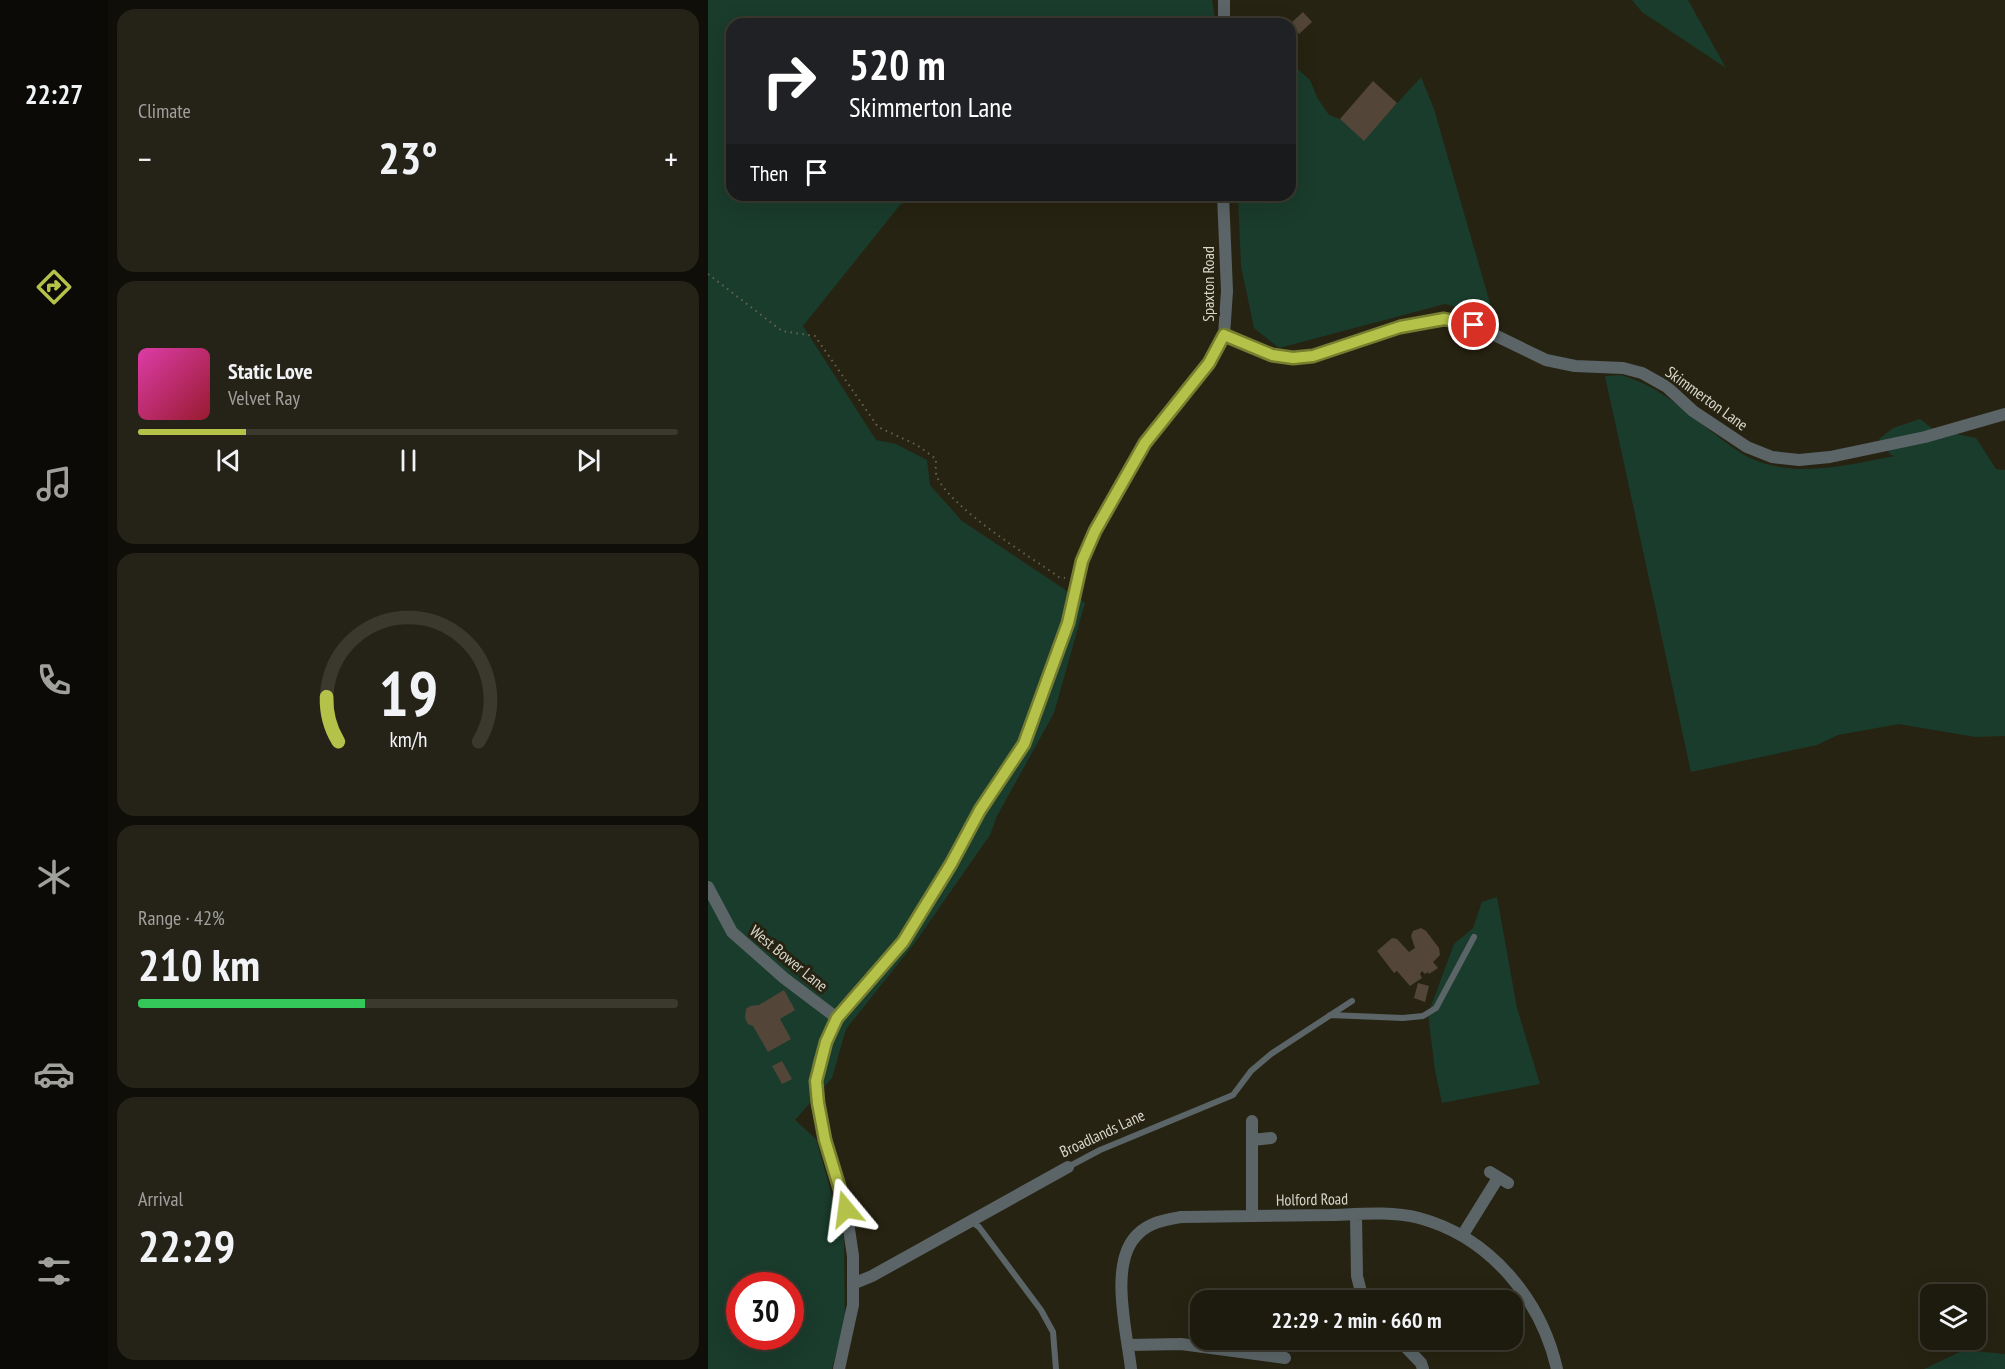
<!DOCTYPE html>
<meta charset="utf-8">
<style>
body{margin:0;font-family:"PT Sans Narrow",sans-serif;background:#252317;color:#f1f3f6;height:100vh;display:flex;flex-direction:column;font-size:22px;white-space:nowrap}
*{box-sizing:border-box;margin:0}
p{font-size:20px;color:#a0a19e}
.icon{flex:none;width:33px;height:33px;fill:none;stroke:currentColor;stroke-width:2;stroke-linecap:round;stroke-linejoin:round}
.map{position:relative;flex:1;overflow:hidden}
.details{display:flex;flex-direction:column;gap:9px;padding:9px;background:#100e08;width:600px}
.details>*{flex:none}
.banner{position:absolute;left:18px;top:18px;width:570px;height:183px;border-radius:18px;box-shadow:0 6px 24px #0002,0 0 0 2px #3b382e;background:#202124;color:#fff;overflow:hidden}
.fabs{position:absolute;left:1212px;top:1284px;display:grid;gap:12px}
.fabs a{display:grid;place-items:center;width:66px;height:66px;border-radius:12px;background:#1d1a0e;box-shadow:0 6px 24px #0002,0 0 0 2px #3b382e;font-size:30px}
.speed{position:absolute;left:18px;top:1272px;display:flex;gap:12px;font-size:30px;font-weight:700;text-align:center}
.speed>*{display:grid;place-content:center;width:78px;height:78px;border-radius:50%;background:#1d1a0e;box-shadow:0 6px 24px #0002,0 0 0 2px #3b382e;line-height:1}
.speed .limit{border:9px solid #d22;background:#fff;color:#111}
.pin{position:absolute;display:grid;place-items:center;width:51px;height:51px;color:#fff;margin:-26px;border:3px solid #fff;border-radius:50%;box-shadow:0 2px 6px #0007}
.me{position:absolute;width:66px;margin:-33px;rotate:344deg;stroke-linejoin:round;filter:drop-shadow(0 0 4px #0008)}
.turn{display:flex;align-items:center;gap:21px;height:126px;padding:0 24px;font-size:27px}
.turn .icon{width:78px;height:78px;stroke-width:2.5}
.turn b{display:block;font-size:42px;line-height:51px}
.then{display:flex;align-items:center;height:57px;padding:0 24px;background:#0003;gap:12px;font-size:22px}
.big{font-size:45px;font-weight:800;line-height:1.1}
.details .widget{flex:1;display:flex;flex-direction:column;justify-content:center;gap:9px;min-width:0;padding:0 21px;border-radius:18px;background:#252317}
.details .dial{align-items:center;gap:0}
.dial svg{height:156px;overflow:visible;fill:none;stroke:#3b382e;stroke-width:7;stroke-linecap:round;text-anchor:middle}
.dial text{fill:#f1f3f6;stroke:none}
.song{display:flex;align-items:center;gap:18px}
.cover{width:72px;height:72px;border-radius:9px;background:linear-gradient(135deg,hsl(320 70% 55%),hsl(350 70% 35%))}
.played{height:6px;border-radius:3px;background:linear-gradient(90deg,#b5c249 20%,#3b382e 20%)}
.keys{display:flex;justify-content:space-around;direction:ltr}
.heat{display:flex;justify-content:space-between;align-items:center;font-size:33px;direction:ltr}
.charge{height:9px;border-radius:4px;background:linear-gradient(90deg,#34c759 42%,#3b382e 0)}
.trip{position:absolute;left:482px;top:1290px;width:333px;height:60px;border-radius:18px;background:#1d1a0e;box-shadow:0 6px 24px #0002,0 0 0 2px #3b382e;font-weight:800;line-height:60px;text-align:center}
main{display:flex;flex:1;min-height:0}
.menu{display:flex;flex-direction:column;width:108px;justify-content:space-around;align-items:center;background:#0c0a06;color:#a0a19e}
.menu .icon{width:42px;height:42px}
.menu .active{color:#b5c249}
.menu b{font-size:27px;color:#f1f3f6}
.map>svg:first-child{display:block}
.green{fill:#1a3c2c;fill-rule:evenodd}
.building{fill:#534638}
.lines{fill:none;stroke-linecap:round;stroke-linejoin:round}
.path{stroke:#666254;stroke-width:2;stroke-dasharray:1.5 4.5;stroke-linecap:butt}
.service{stroke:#5b6567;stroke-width:6}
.minor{stroke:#5b6567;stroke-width:12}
.route-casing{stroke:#767e2f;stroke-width:15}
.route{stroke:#b5c249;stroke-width:10}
.labels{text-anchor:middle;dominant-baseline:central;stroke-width:6;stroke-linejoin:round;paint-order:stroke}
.street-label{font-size:16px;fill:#d9d6cc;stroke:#272312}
</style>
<main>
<nav class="menu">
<b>22:27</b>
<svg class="icon active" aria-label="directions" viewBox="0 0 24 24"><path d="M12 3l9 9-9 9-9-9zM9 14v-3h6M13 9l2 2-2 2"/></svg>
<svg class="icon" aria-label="music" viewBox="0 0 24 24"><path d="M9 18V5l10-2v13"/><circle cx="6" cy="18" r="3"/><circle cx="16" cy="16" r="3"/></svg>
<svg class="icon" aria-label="phone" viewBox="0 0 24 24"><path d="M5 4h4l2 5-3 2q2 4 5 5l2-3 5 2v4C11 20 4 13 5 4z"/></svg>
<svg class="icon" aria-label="climate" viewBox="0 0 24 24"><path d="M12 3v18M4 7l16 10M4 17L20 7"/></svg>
<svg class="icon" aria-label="car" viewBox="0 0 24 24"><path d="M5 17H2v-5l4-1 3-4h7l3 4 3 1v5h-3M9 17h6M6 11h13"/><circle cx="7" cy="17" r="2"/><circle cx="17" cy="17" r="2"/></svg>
<svg class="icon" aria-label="filters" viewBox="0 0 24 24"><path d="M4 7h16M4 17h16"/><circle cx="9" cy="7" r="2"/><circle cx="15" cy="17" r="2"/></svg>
</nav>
<section class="details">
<div class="widget"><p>Climate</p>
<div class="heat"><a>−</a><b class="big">23°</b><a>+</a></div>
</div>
<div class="widget">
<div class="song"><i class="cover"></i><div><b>Static Love</b><p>Velvet Ray</p></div></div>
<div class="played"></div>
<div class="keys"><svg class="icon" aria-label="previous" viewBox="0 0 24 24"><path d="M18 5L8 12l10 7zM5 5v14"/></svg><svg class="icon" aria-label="pause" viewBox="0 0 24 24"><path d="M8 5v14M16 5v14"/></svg><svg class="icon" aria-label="next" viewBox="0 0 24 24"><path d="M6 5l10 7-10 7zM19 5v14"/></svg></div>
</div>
<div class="widget dial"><svg viewBox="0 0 100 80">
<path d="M14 69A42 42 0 1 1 86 69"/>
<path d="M14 69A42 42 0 0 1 8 46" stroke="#b5c249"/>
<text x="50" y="56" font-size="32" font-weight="700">19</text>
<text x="50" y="72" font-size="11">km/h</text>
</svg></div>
<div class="widget"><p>Range · 42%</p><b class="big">210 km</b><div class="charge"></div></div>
<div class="widget"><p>Arrival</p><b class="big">22:29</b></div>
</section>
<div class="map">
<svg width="1297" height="1369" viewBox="0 0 1297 1369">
<rect width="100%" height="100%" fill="#272312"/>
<path class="green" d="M0,0H504L507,18L496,24H24V195H208L192,205L95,326L168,440L188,444L219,460L222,485L254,521L377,603L346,713L289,816L282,835L206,944L138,1029L124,1078L87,1120L108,1139L136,1238L137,1322L124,1369H0ZM32,1286H82V1336H32Z
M924,0H980L1018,68L934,12Z
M582,62L602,80L610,99L621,115L632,119L656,140L713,77L726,109L786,317L737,304L571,348L546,328L533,266L530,195H582Z
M912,375C943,383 965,401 990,421C1006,433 1021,446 1038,456C1085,480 1138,465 1187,456L1183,455L1171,439L1185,428L1212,419L1225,429L1268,438L1288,469L1297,470V736L1267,737L1191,724L1130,735L1109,745L983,772L897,376Z
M789,897L809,1008L832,1084L734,1103L727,1070L720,1014L746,944L765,928L774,902Z
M1256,1350L1297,1354V1369H1216Z"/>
<path class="building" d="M595,12L604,22L591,34L582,24Z
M665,81L689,103L656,141L632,119Z
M713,928L718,931L731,948L732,955L725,962L730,968L721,974L720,972L717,974L714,971L712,974L714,978L702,986L689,971L686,973L669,951L684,938L689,939L701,952L707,948L703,936L705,931Z
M710,983L721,986L717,1002L706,998Z
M76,990L87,1010L72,1019L83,1039L60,1052L45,1026L40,1024L37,1018L38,1009L42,1006L51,1005Z
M74,1061L84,1079L74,1084L64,1066Z"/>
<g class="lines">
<path class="path" d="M0,274L74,331L107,336L170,427L209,445L228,459C228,465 227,472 229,477C244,509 321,556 351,577L357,578"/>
<path class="service" d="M622,1015L695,1018L715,1016L728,1008L766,937
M360,1167L392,1150L525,1095L543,1071L563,1054L644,1001
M264,1222L271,1227L333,1310L345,1332L348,1369"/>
<path class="minor" d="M516,24V0
M516,335L564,355L585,358L605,356L692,327L736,319L766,325L838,360L867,366L915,368L934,373L959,387L985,411L1039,447L1064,457L1091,460L1122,457L1217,437L1297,414
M0,887L24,932L76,978L129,1018
M544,1140L563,1138
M782,1172L800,1183
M648,1215L649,1276L655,1300
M544,1216V1121
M754,1236L790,1178
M147,1283L164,1276L360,1167
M691,1340L713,1363L715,1369
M421,1345L473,1344L577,1358
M131,1369L145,1305V1256L138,1209L117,1140L109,1103L108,1081L111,1062L118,1042L129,1018L195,942L243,864L272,810L316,744L360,623L374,561L387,531L437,443L501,364L516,335L519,291L515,195
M423,1369C419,1332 400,1262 430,1234C442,1222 457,1220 473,1217C523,1216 573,1216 624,1215C652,1214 683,1211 711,1218C782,1237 833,1299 849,1369"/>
</g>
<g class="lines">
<defs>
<path id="route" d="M138,1209L117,1140L110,1103L108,1081L118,1042L129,1018L195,942L243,864L272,810L316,744L360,623L374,561L387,531L437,443L501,363L516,335L564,355L585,358L605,356L692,327L736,319L766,325"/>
</defs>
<use href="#route" class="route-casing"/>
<use href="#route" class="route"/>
</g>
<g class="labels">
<g class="street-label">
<text transform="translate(500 284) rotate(-90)">Spaxton Road</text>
<text transform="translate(999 398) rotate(36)">Skimmerton Lane</text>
<text transform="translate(81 958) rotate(39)">West Bower Lane</text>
<text transform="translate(394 1133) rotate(-25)">Broadlands Lane</text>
<text transform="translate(604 1199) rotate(-1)">Holford Road</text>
</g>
</g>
</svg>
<div class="fabs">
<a><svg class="icon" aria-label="layers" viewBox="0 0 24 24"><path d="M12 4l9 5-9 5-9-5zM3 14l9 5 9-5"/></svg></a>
</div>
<div class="speed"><div class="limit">30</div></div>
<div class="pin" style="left:766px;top:325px;background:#d93025"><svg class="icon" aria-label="arrive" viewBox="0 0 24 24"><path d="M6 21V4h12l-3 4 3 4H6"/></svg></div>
<svg class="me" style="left:138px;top:1209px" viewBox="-20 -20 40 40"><path d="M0-17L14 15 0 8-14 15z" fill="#b5c249" stroke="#fff" stroke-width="4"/></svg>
<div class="trip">22:29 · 2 min · 660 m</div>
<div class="banner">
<div class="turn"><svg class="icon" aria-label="right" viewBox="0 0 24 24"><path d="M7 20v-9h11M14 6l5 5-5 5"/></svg><div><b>520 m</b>Skimmerton Lane</div></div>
<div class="then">Then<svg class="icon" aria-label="arrive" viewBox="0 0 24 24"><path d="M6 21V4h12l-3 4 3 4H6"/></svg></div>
</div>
</div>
</main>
